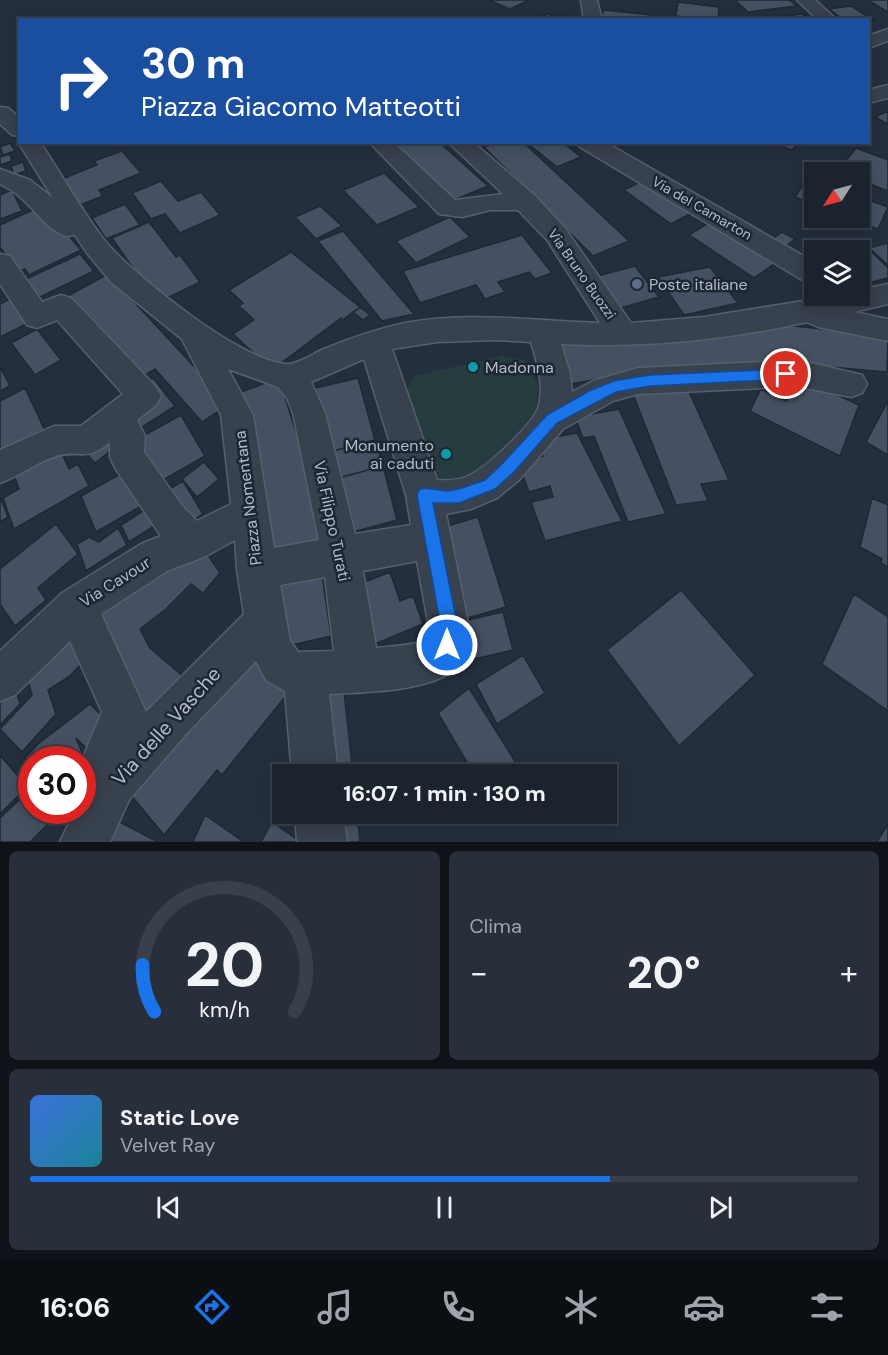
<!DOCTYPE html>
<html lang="it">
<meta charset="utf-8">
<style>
body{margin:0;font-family:"DM Sans",sans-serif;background:#282f3a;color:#f1f3f6;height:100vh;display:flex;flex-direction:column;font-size:22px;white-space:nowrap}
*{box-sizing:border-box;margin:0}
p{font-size:20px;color:#a0a4aa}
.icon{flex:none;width:33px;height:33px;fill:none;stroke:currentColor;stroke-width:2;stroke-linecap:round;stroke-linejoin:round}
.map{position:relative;height:842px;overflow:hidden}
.sheet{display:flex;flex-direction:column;gap:9px;padding:9px;background:#0f1319;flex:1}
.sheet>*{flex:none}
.guide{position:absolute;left:18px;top:18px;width:852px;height:126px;border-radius:0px;box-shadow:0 3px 15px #0003,0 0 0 2px #39404a;background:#1a4fa0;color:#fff;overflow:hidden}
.needle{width:39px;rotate:234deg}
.tools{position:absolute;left:804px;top:162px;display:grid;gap:12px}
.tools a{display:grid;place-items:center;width:66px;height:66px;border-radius:0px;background:#1b232e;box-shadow:0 3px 15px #0003,0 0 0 2px #39404a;font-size:30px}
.speed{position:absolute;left:18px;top:746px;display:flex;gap:12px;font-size:30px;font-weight:700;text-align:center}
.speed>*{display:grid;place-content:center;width:78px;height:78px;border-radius:50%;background:#1b232e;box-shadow:0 3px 15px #0003,0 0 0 2px #39404a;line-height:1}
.speed .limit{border:9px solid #d22;background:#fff;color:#111}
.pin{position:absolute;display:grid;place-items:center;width:51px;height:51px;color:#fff;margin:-26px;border:3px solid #fff;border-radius:50%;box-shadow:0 2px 6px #0007}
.me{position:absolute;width:66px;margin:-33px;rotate:0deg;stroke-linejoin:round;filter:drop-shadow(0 0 4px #0008)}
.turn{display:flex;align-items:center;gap:21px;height:126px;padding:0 24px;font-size:27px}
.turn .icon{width:78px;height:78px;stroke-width:2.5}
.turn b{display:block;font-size:42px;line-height:51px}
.big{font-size:45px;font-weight:700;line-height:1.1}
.sheet .widget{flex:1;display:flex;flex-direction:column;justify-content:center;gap:9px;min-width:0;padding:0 21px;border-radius:9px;background:#282f3a}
.sheet .dial{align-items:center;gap:0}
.dial svg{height:156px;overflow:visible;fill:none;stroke:#39404a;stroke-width:7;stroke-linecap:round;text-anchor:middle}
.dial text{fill:#f1f3f6;stroke:none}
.song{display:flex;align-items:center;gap:18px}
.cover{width:72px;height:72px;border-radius:9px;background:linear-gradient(135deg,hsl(220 70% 55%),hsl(190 70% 35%))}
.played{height:6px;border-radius:3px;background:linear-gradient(90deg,#1a73e8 70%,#39404a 70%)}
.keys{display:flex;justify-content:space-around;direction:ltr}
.heat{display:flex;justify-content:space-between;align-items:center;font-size:33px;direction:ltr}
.sheet .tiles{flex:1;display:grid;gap:9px;grid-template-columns:1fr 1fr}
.widget:last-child{grid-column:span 2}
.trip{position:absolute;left:272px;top:764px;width:345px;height:60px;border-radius:0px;background:#1b232e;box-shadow:0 3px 15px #0003,0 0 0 2px #39404a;font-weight:700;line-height:60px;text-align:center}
.tabs{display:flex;height:96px;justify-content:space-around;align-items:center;background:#0b0e12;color:#a0a4aa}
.tabs .icon{width:42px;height:42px}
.tabs .current{color:#1a73e8}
.tabs b{font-size:27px;color:#f1f3f6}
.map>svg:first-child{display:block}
.green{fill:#263c3f}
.building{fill:#455162;stroke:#1f2835;stroke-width:1.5}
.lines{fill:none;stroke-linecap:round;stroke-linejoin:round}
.minor-casing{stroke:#565f6c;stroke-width:3}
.minor{fill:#38414e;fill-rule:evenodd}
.route{fill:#1a73e8;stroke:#114b97;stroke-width:1.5}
.service-dot{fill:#5c6f8a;stroke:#1d2633;stroke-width:2}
.culture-dot{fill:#0f9aa8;stroke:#1d2633;stroke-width:2}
.labels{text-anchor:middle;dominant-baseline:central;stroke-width:5;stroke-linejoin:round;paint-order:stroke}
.far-street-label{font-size:14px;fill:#b4bcc9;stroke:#1d2633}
.poi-label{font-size:16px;fill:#b4bcc9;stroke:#1d2633;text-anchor:start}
.street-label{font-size:16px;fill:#b4bcc9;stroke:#1d2633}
.near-street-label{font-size:20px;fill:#b4bcc9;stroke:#1d2633}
</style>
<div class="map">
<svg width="888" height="842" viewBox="0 0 888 842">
<rect width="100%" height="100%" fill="#242f3e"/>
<path class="green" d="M502,356L525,360L538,384L537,409L514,439L475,477L443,482L433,473L405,394L414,376Z"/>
<path class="building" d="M489,0H529L510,9Z
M735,0H789L797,6L748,12Z
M868,0H888V12Z
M678,2L719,7L718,20L676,16Z
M851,6L875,21L844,20L829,9Z
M603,10L652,15V20H601Z
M548,14L553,17L560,15L568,20H531Z
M802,14L810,20L771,18Z
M888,111V124L875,117Z
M388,142H439L488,186L449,202Z
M498,142H523L629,241L593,256L484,147Z
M526,142H562L581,157L557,167Z
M772,142H798L792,150Z
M10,143L15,151L3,155L0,147Z
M856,148L888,160V191L860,180V172L838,171Z
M122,151L141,173L99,190L103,196L80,205L62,179L97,165L94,161Z
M10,154L12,161L0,165V157Z
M23,162L26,171L14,175L11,166Z
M384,173L419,207L377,225L343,190Z
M808,178L814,180V205L795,197Z
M161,181L178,201L201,192L220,215L180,233L165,214L151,219L132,193Z
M642,181L673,203L679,200L695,211L671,224L624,190Z
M12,190L22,211L0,219V195Z
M860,197L888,207L878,229L848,218H860Z
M125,204L140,225L106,239L92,218Z
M320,206L342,226L316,239L295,217Z
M35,209L49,226L57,222L81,250L29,275L25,269L18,272L0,247V225Z
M450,217L470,237L416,263L396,241Z
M716,218L781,259L754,278L689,235Z
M149,222L176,257L180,255L200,282L157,303L112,238Z
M343,231L414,314L382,321L318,241Z
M782,232L795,239L782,249L770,241Z
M522,235L552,273L535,279L529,272L498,282L505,292L485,299L476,285L420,303L403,271Z
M888,243V265L869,248Z
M867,247L888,268V278L860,285V250H851Z
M291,252L370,315L363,320L353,312L343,320L341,318L272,370L233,334L254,320L239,306L243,303L229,290Z
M80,254L94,271L38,298L26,279Z
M635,266L659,297L617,309L594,277Z
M710,267L738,303L684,315L658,277Z
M108,274L229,404L202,422L155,369L137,380L66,297Z
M14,297L30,322L0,337V304Z
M361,307L370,315L363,320L353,312Z
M784,325L888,336L887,372L771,362L625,374L571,384L555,347L594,340Z
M37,329L61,360L35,375L11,343Z
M0,367L10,386L0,391Z
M797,377L859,405L840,456L750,411L761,389L786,401Z
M153,378L175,406L133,433L112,403Z
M279,378L329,537L271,560L236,394Z
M358,378L375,440L325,453L311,389Z
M685,383L729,480L701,484L708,501L676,505L631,389Z
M25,388L48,437L0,463V401Z
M888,401V455L866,442Z
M619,409L666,514L628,522L594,436L583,438L575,417Z
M181,415L205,456L151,487L128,444Z
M577,433L622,521L545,541L531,502L553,497L550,486L529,492L518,462L543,456L537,440Z
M127,438L95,463L74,441Z
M375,440L383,466L331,480L325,453Z
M58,445L69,469L78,464L89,486L14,529L3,498L19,489L12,470Z
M204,462L219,479L197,497L182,479Z
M383,466L397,520L342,535L331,480Z
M133,467L150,501L96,532L81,496Z
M183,481L203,514L181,528L161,494Z
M0,497L8,517L0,522Z
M872,498L888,505V567L881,563L882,559L860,547Z
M153,505L162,521L129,542L121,525Z
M478,517L506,607L454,622L434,530Z
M56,524L78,554L38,588L46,600L15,626L0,604V569Z
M118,528L127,545L86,571L77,544L89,537L99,542Z
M167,531L202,546L220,573L203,593L191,584L166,609L140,629L150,648L185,678L109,771L76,738L90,772L82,759H32V767L24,759L38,744L90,704L99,713L123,686L77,592Z
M320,562L331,636L275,649L267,575Z
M390,572L400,601L413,596L423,624L365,648L347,589Z
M681,590L755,675L679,746L607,650Z
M854,594L888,617V711L822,664Z
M61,603L83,662L70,676L48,690L56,714L22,752L0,729L32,695L26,673L0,686V653L34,619Z
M503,612L513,650L457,663L450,624Z
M253,652L289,692L222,775L217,770L164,835L120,782Z
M523,655L545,693L497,724L476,684Z
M343,682L353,774H323L316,688Z
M15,686L20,704L0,725V696Z
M469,688L523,774H474L438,713Z
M0,755L27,787L0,814Z
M32,788V810H57L59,813L30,842H0V818Z
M326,813H357L360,842H328Z
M498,813H517L505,824Z
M205,815L244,842H193Z
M118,821L158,842H107Z
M272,822L301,842H261Z
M888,824V842H877Z"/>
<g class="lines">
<defs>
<path id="minor" d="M581,0H597L602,20H584Z
M797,0H815L837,20H818Z
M888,29V41L868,48V36Z
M888,85V98L868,103V90Z
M0,107L8,108L20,118V136L12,135L0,124Z
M20,140V142H40C62,175 81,210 105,241C133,275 243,363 287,364C297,365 314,353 324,349C351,338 377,329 405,323C469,311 536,321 600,323L547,240L518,210H490L462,217L439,214L369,142H393L455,200L503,194L448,142H473L535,196L565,228L631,323L704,317L834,296H860V290L888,284V304L854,312L888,319V341L818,327L807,322C725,340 645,348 561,344L570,374L572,392L593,381L638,368L786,361L811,363L862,375L867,384L862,393L851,397L811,389L786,387L638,394L613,401L563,429L519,480L497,498L471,509L446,514L469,628C469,641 464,663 453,671C424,692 364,692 329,694L338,774H292L285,691L266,680L256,661L186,734L129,800L110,842H60L75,810H82V760L102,712L70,641L15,695L0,701V651L62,593L141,544L161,536L115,468L110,457V442C85,463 80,449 56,456C37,462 19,476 0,483V450L54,426H81L123,394L57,320L37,328L27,325L0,284V254L10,256L42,302L61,295L71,298L156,387L161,396L156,405L137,420L145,436L144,452L182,506L197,521L231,504L221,415L182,339L111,282L87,253L75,235C70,236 66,237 61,234C39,223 28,196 0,184V169L30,180L53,198L18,142ZM495,340L531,342C537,362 544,384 539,405C536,422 485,469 468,476C459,480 447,481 437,480L392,349L437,342ZM364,359L406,495L411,525L355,534L325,413L311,382ZM228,369L278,387L287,398L293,413L319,540L274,548L253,415ZM235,540L237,570L244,614L146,712L101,614L167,571L206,556ZM417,561L429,628C428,630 428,636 427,638C423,645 385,647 376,648L363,571ZM325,577L334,651L298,652L290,641L280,585Z
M577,142H605L814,262V284L804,281L580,147Z
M295,813H343L347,842H297Z"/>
</defs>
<use href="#minor" class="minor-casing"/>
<use href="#minor" class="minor"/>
</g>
<path class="route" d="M786,369L793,374L786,379L650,386L616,392L557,423L514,472L495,489L459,503H433L458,628L453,651L447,653L441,651L438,645L441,628L417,495L419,490L424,488L447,491L459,489L485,480L503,463L547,415L589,391L614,381L650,375Z"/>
<circle class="service-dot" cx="637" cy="284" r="6"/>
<g class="culture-dot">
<circle cx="473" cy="367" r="6"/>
<circle cx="446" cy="454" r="6"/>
</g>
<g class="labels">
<g class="far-street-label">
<text transform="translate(702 208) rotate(30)">Via del Camarton</text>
<text transform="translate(582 274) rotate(55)">Via Bruno Buozzi</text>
</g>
<g class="poi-label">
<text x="649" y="284">Poste italiane</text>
<text x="485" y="367">Madonna</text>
<text x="434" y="445" text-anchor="end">Monumento<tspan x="434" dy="18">ai caduti</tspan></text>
</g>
<g class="street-label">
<text transform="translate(248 498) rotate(-97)">Piazza Nomentana</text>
<text transform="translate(332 521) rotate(78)">Via Filippo Turati</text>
<text transform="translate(115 582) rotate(-32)">Via Cavour</text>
</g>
<g class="near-street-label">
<text transform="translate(166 726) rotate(-48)">Via delle Vasche</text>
</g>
</g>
</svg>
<div class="tools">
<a><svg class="needle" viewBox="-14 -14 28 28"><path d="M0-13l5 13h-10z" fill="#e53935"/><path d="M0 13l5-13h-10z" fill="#a0a4aa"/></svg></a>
<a><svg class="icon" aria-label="layers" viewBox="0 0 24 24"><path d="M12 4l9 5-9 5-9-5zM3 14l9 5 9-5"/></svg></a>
</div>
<div class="speed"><div class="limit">30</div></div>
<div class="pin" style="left:786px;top:374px;background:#d93025"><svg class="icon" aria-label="arrive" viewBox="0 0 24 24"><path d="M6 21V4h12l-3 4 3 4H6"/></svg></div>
<svg class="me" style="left:447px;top:645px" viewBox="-20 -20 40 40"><circle r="17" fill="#1a73e8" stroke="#fff" stroke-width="3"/><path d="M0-11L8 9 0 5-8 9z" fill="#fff"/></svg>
<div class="trip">16:07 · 1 min · 130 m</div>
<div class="guide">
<div class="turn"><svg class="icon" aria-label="right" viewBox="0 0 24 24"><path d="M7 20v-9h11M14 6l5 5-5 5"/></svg><div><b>30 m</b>Piazza Giacomo Matteotti</div></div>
</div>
</div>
<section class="sheet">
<div class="tiles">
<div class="widget dial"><svg viewBox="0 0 100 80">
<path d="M14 69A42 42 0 1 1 86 69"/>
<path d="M14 69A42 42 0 0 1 8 45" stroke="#1a73e8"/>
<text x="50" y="56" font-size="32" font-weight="700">20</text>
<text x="50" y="72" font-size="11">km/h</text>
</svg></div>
<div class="widget"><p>Clima</p>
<div class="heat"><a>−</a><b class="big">20°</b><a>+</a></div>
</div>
<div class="widget">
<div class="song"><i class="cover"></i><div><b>Static Love</b><p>Velvet Ray</p></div></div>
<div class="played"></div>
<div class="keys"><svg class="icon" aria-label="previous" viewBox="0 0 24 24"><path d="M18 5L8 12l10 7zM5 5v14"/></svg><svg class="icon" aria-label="pause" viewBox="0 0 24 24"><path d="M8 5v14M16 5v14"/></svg><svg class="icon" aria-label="next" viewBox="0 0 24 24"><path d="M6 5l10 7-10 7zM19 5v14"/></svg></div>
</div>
</div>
</section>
<nav class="tabs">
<b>16:06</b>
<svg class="icon current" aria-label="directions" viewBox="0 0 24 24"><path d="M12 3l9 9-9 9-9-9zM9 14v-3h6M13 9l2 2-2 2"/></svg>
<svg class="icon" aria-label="music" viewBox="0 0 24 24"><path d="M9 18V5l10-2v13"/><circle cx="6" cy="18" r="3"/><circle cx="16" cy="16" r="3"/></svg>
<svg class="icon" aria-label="phone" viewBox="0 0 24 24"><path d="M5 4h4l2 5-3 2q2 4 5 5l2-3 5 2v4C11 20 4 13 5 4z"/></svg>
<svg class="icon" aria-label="climate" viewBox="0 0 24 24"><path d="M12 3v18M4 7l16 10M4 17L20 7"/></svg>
<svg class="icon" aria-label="car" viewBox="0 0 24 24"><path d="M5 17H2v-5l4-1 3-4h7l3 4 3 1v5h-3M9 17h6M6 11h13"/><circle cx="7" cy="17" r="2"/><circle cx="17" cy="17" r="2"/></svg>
<svg class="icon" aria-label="filters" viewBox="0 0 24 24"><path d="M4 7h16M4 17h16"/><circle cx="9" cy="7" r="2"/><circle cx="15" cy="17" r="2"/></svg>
</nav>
